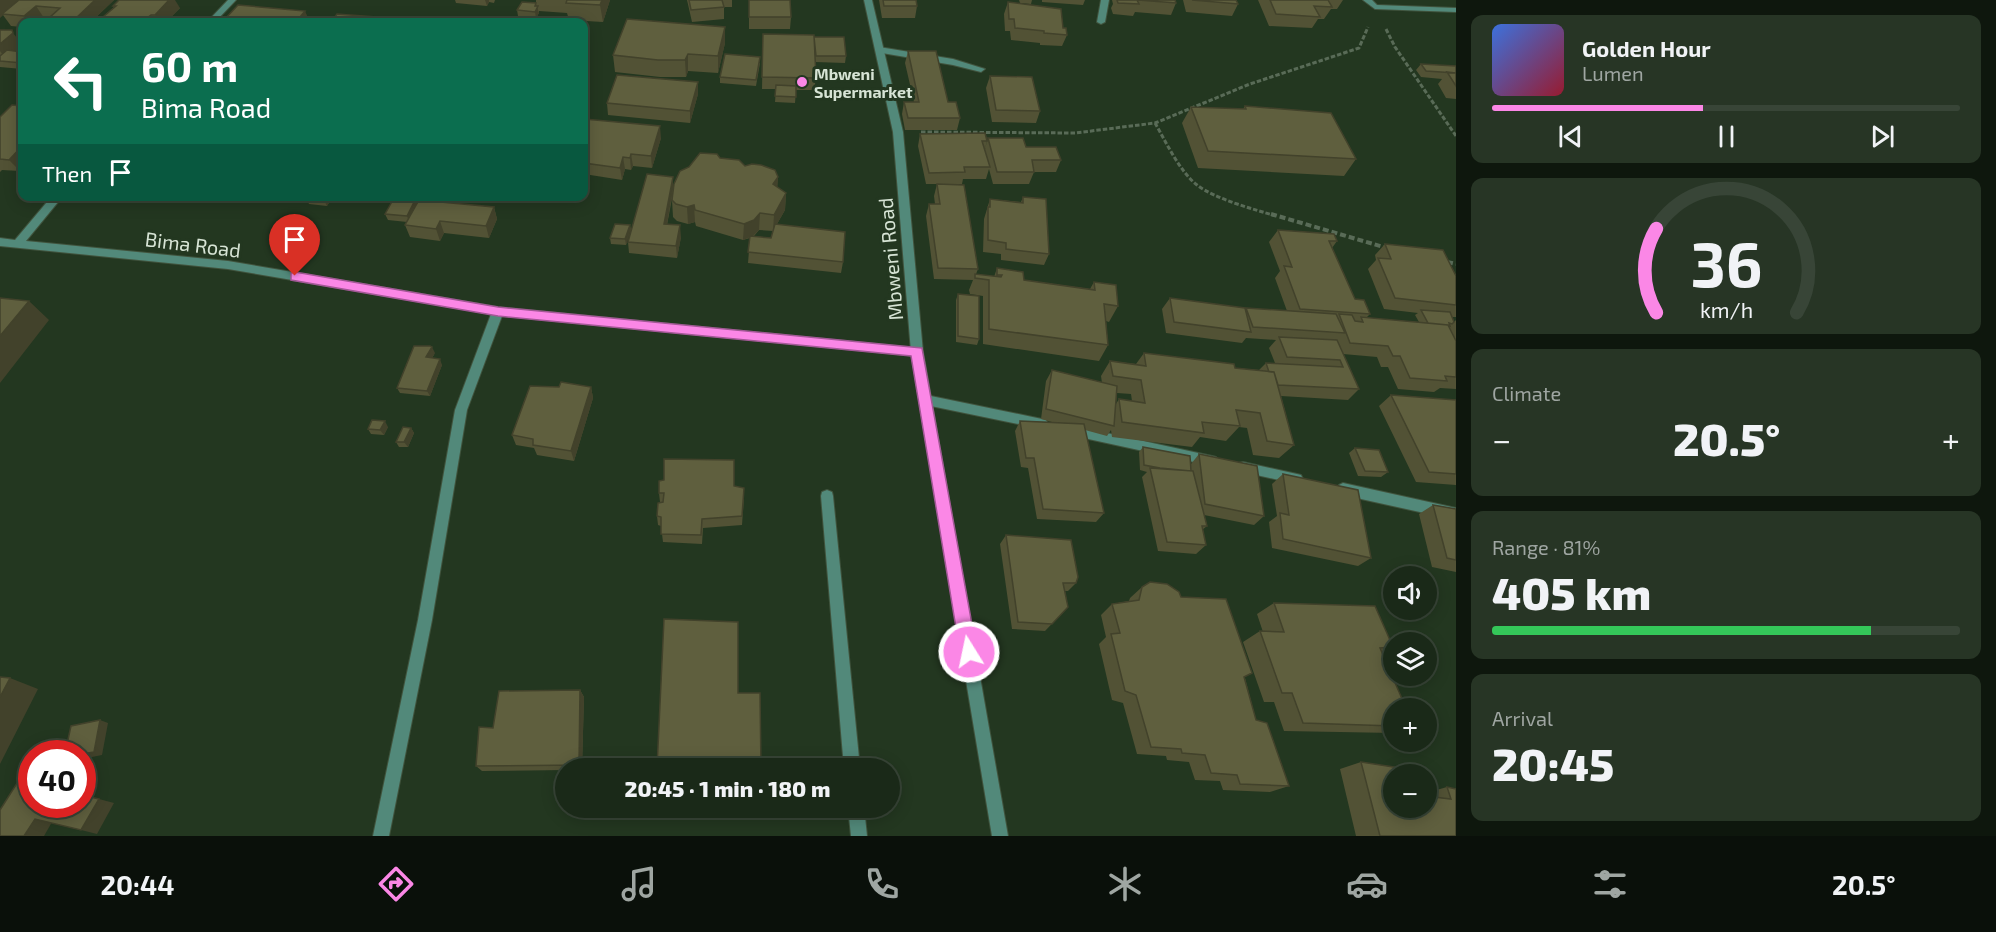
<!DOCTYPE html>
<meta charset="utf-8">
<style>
body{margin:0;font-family:"Exo 2",sans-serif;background:#273525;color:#f1f3f6;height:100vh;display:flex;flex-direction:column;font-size:22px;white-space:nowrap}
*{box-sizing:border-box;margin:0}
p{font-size:20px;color:#9fa6a2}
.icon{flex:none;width:33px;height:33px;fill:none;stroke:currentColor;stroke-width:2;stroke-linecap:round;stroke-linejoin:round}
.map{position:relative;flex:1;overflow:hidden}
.panel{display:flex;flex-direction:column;gap:15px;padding:15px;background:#0e170d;width:540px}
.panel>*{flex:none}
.guide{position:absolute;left:18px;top:18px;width:570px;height:183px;border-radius:12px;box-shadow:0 3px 15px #0003,0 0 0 2px #384537;background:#0b6e4f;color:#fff;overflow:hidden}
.buttons{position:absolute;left:1383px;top:566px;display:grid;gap:12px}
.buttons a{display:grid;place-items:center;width:54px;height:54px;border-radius:50%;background:#1a2918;box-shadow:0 3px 15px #0003,0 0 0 2px #384537;font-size:30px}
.speed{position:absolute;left:18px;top:740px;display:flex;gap:12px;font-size:30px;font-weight:700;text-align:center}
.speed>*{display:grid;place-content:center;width:78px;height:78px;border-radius:50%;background:#1a2918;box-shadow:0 3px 15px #0003,0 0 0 2px #384537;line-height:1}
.speed .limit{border:9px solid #d22;background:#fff;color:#111}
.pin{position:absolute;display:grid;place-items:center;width:51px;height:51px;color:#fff;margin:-62px -26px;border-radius:50% 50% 50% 0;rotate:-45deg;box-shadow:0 0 6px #0007}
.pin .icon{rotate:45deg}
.me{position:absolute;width:66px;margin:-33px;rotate:350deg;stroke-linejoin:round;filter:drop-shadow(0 0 4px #0008)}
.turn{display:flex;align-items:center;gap:21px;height:126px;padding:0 24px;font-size:27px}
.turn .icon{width:78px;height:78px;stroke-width:2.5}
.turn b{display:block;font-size:42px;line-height:51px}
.then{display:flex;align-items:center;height:57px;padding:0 24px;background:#0003;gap:12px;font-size:22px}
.big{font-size:45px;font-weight:800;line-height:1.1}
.panel .widget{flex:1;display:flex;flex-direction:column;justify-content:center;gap:9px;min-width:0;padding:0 21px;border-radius:12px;background:#273525}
.panel .dial{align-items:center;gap:0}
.dial svg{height:156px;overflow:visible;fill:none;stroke:#384537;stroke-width:7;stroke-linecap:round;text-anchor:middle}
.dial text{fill:#f1f3f6;stroke:none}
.song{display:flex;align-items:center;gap:18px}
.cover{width:72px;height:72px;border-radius:9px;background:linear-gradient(135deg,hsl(220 70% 55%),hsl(350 70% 35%))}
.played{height:6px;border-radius:3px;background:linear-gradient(90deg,#fb87e6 45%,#384537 45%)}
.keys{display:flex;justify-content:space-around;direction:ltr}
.heat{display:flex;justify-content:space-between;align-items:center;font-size:33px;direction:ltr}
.charge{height:9px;border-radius:4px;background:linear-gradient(90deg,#34c759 81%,#384537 0)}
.trip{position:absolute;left:555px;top:758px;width:345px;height:60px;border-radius:30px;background:#1a2918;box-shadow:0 3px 15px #0003,0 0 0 2px #384537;font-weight:800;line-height:60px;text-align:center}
.menu{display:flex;height:96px;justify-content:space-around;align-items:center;background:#0a100a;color:#9fa6a2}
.menu .icon{width:42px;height:42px}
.menu .active{color:#fb87e6}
.menu b{font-size:27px;color:#f1f3f6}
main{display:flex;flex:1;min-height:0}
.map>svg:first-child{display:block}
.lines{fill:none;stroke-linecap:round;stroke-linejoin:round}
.service-casing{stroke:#40533d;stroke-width:2}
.minor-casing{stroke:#40533d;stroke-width:2}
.tertiary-casing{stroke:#40533d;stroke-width:2}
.path-far1{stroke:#596b57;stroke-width:3;stroke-dasharray:4.5 2;stroke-linecap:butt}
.path{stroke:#596b57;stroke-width:4;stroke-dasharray:6 3;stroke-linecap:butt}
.service{fill:#52897a;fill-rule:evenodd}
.minor{fill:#52897a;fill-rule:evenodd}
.tertiary{fill:#52897a;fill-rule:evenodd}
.wall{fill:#525235;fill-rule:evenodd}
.shaded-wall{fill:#42422b}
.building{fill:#5f5f3e;stroke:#42422b;stroke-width:1.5}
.route{fill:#fb87e6;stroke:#a35896;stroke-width:1.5}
.poi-dot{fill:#fb87e6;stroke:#233720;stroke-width:2}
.labels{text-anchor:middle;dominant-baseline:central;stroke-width:6;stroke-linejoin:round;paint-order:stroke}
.far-poi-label{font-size:16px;font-weight:bold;fill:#d7e4d5;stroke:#233720;text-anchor:start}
.street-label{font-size:20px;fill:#d7e4d5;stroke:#233720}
</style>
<main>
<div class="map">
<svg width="1456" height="836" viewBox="0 0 1456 836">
<rect width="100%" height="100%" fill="#233720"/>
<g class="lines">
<defs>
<path id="service" d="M1101,0H1109L1105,22L1101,24L1097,22Z
M879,47L953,59L985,69L981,72L953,65L876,52V48Z"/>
<path id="minor" d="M228,0H236L215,22H207Z
M1363,0H1372L1377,5L1456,8V12L1375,9Z
M52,196H63L26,241L228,261L498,307L917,348L923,352L917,356L502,316L467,410L432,620L389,836H373L418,620L455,410L491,314L228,269L0,246V238L15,240Z
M926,395L1042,419L1046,420L1048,424L1046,428L1042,429L926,405L922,403L920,400L922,397Z
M1070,425L1212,456L1216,457L1218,461L1216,465L1212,466L1070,435L1066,434L1064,430L1066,426Z
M1243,462L1297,474L1301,475L1303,479L1301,483L1297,484L1243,472L1239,471L1237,467L1239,463Z
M1343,483L1456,508V520L1343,495L1339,493L1337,489L1339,485Z
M827,490L832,492L833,496L860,768H844L821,496L822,492Z
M848,807H864L867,836H851Z"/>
<path id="tertiary" d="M864,0H872L903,132L923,352L1008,836H992L911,352L893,132Z"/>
</defs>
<use href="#service" class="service-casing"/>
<use href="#minor" class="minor-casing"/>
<use href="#tertiary" class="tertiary-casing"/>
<path class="path-far1" d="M1386,29L1395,47L1456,136
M1155,123C1166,142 1180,172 1197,185C1215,199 1253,209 1276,216
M921,132L1075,133L1155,123L1250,84L1359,48L1368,27"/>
<path class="path" d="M1271,214L1387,248
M1447,262L1456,264"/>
<use href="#service" class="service"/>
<use href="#minor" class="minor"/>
<use href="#tertiary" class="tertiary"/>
</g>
<path class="wall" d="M0,0H17L18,1L114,0L91,22H52L49,18H44L39,22H22V27L11,26L3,15Z
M455,0H495L494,3L489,2L487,6L456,3Z
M536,0H610L603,22L569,20L567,13L539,11V13L536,18L518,16L517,10L536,3Z
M687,0H732V7H724V19L692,22Z
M749,0L791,17L790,29H749Z
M879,0H916L917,6L915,18H882Z
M1019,0H1032L1031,4L1020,3Z
M1042,0H1085L1083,5L1042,2Z
M1112,0H1175L1176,3L1171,15L1135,12L1133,16L1113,14L1111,8L1113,4Z
M1183,0H1236L1238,4L1232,16L1186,12Z
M1258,0H1343L1337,9H1331L1324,19H1318L1312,28L1269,26Z
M1008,2L1063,28L1067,35L1062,46L1040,45V43L1011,40L1010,31H1005L1004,14Z
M113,6L180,8L166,22H97L114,7Z
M725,27V43L718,73L688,71L686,77H660L615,72L613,55Z
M0,30L22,44L15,51L22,52V69L0,67Z
M763,34L814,37L846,56L845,63L815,62L814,48L816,78L814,90H796L795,103L775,102L776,89H762Z
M908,51L960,118L957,130H905L902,114L904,102H914L905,63Z
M760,63L756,86L720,83V77Z
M1421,64L1456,66V99L1446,98L1438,84L1442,79L1421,77L1416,70Z
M990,76L1040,111L1036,123L992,122L986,88Z
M698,82V94L690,123L608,115L607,103Z
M1245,106L1356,159L1344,176L1198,168L1182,123L1191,107L1243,109Z
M0,117L20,171L2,170L0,172Z
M584,119L661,138L652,168L633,166L631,170L625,169L622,180L584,174Z
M920,134L987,141L985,149L988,138L1026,147L1061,160L1056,172H1034L1029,184H993L989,169L986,179H963L962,184H926L918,146Z
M720,158L778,177L777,187L786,193L785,210L777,224L843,262L841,273L748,263L750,238L743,240L696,226L695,222L688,224L677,221L673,217L672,200L673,193L667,225L681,237L677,258L629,253L628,242L630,232L626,245L611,244L610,238L630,225L631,230L673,188ZM759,230L773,231L771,238L754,236Z
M937,184L978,269L976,274L994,277L997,268L1024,280L1090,289L1094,282L1118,306L1109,322L1106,321L1108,345L1099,361L983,344V296L970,294L969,290L973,280L934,279L926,216L929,204H935L934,196Z
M307,196H333L327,206L309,204L306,198Z
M1023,197L1049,254L1044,265L1001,260V254L983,252L984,219L990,199L1021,202Z
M415,200L417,204L494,207L497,219L489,238L444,233L440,241L410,237L405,225L407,222L388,220L385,214Z
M1278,230L1337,241L1332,248L1355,299L1370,314L1366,318L1419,322L1415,315L1418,313L1384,309L1368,269L1376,260L1375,255L1385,244L1456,276V317H1452L1454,322L1456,320V389L1440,388L1434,392L1398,389L1388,367H1381L1377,357L1343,354L1359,389L1348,400L1281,396L1294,445L1279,458L1253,455L1247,428L1239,427L1226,441L1200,437L1192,447L1112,437L1111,430L1107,436L1085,430L1104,513L1096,522L1037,519L1028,468L1021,467L1015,431L1020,421L1052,422L1041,419L1046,381L1052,370L1102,383L1101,376L1110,361L1136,364L1144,353L1235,368L1259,370L1266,363H1275L1269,348L1276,340L1246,338L1242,343L1166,333L1162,309L1170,298L1246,309L1287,311L1275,278L1280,271L1269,242ZM1117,393L1131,394L1132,401L1119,399L1116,404Z
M958,294L979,339L977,345L956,342V300Z
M435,353L432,358L442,365L430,396L400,393L397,388Z
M591,387L593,398L574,461L537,455L534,448L516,445L512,435Z
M1391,395L1456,400V485L1416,482L1379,406Z
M388,427L384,435L371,434L368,429Z
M411,428L414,433L408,447H399L396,442Z
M1143,447L1191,464L1199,454L1264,516L1254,525L1204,515L1207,526L1202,530L1206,545L1196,554L1158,551L1142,477L1147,472L1140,470L1139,452Z
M1355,448L1388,472L1381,477L1358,476L1349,453Z
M1283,474L1371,558L1358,566L1272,548L1269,522L1277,516L1272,484Z
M734,486L744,497L742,525L703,528L702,544L663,542L661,526L658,525L657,516L660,502L659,493Z
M1433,505L1456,509V572L1432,567L1419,514Z
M1006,535L1076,583L1068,591H1065L1068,607L1045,631L1012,629L1000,544Z
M1142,587L1181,597L1245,678L1256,720L1289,786L1270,792L1223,790L1220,781L1195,780L1189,762L1167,760L1166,756L1137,754L1123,703L1112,700L1099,644L1106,637L1101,615L1112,604L1129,601L1130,598Z
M1274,603L1393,647L1382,653L1394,708V733L1284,731L1274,702H1264L1243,642L1260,631L1263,632L1257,614Z
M580,690L584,697L582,768H566V770L482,771L476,766L493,728Z
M1361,762L1394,807H1426V793L1447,787L1456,789V836H1356L1340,769Z
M657,807H717V811L658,810Z"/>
<path class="shaded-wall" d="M0,0H17L18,2L0,18Z
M95,0H114L91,22H76L74,20Z
M159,0H175L180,8L166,22H160L155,15Z
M485,0H489V2L487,6Z
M602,0H610L603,22L600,5Z
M536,4L539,13L536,18L535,12Z
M36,6L44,18L39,22H29L24,16Z
M305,11L310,22H296Z
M151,15L156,22H142Z
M725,27V43L718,73V56Z
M13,33L22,44L6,59L0,51V44Z
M688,54V71L686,77L685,60Z
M698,82V94L690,123V111Z
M660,126L661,138L652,168L651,156Z
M22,146V169L20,171L9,160Z
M631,154L633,166L631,170L630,158Z
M623,157L625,169L622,180L620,168Z
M673,177V189L665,236L664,224Z
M778,177L777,194L773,184Z
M786,193L785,210L773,231L774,215Z
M326,196H333L327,206L324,200Z
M415,200L418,206L409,222L407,216Z
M694,205L695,222L688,224L687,207Z
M494,207L497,219L489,238L486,226Z
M760,213L759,230L753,236L743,240L744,224Z
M440,221L444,233L440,241L436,229Z
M630,225L631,231L626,245L625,239Z
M680,225L681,237L677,258L676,246Z
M29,301L49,320L0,383V336Z
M432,347L435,353L429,363L426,357Z
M440,359L442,365L430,396L427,391Z
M591,387L593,398L574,461L571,451Z
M385,421L388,427L384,435L380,430Z
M411,428L414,433L408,447L404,442Z
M10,678L38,689L0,764V697Z
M580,690L584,697L582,768H581L579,765Z
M100,720L108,723L102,755L82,759V754Z
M99,799L114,803L97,834L81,830Z
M35,819L52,822L44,836H24Z"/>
<path class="building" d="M19,0H95L74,20L49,18L60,8L36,6L24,16L2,14Z
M119,0H169L155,15H151L142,22H97L116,6H113Z
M567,0H602L600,5L566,3Z
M689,0H722L724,7L691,10Z
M749,0H790L791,17H749Z
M883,0H916L917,6H884Z
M1117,0H1137L1139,4L1118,3Z
M1138,0H1175L1176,3Z
M1192,0H1236L1238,4Z
M1270,0H1328L1332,7L1314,6L1320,17L1276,14Z
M522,2L536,3L535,6H538L535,12L517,10Z
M1008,2L1061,9L1063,28H1066L1067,35L1044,33V31L1015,28L1014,19H1009Z
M238,5L305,11L296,22H222Z
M337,14L389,18L387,22H331Z
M627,19L725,27L718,56L688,54L685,60H658L613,55Z
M0,30H12L13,33L0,44Z
M763,34L814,35L816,78L762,77Z
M814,37H844L846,56H816Z
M7,50L22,52V63L0,61V56Z
M908,51H936L948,102H956L960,118H908L904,102H919Z
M725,54L760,57L756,80L720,77Z
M1421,64L1456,66V73L1426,71Z
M1447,72L1456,73V86Z
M617,75L698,82L690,111L607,103Z
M990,76L1032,77L1040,111L996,110Z
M776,85L796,86V97L775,96Z
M12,105L22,106V146L9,160L0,159V117Z
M1245,106L1331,113L1356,159L1208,151L1191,107L1246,109Z
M584,119L660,126L651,156L631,154L630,158L623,157L620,168L584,163Z
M985,133L987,141H982L990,167H964L965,172L929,173L920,134Z
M988,138H1023L1026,147H1056L1061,160H1032L1034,172H997Z
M700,153L717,154L720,158L739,160L745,166L752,164L761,165L775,170L778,177L773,184L786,193L774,215L760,213L754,220L744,224L695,210L694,205L687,207L676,204L672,200L674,184L680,171L689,167Z
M647,174L673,177L664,224L680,225L676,246L628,242Z
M937,184L964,185L978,269L938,268L929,204H940Z
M307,196H326L324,200L306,198Z
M1023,197L1046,199L1049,254L1006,249V243L988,240V207H990V199L1023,203Z
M394,198L415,200L407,216L385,214Z
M419,200L494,207L486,226L440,221L436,229L405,225Z
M615,224L630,225L625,239L610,238Z
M775,224L845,232L843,262L748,252L750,236L771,238Z
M1278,230L1334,234L1337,241H1329L1355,299L1364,300L1370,314L1300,309L1284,266L1292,267Z
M1385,244L1443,250L1456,276V305L1395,298L1378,258L1391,259Z
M997,268L1023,272L1024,280L1095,290L1094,282L1116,285L1118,306L1104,304L1108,345L989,329V280L975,278V274L1001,277L1002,275H997Z
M958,294L979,296V339L958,336Z
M0,298L29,301L0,336Z
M1170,298L1245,308L1251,332L1174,322Z
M1246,308L1336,314L1345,333L1253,327Z
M1421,310L1450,312L1454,322L1452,324L1449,323L1450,326L1448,325L1428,323Z
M1339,314L1352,315L1355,321L1363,322L1361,317L1448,325L1456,341V377L1445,376L1447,381L1410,378L1400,356H1393L1388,346L1350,343Z
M1279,337L1337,340L1359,389L1278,385L1274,372H1269L1266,363L1343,367L1340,360L1287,357Z
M414,346H430L432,347L426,357L440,359L427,391L397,388Z
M1144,353L1234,364L1235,368L1274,372L1294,445L1267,441L1260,413L1236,410L1240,426L1202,422L1204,433L1122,422L1119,399L1145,403L1141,380L1113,376L1110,361L1146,366Z
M1052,370L1117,386L1114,426L1046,409Z
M561,382L591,387L571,451L533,445V439L512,435L530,386L559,387Z
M1391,395L1456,400V474L1429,472Z
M372,420L385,421L380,430L368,429Z
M1020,421L1084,424L1104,513L1043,509L1034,458H1026Z
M403,427L411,428L404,442H396Z
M1143,447L1190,456L1191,471L1160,468L1144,465Z
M1355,448L1379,450L1388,472L1365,471Z
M1199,454L1257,466L1264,516L1205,504Z
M664,459L734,460V486L744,488L742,516L702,519L701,535L661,534V517L657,516L658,503L663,502L664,493H659V481L664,480Z
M1150,468L1193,471L1207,526H1202L1206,545L1167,542Z
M1283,474L1358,490L1371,558L1283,539L1280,513L1289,515Z
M1433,505L1456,509V560L1447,558Z
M1006,535L1071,540L1078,577L1076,583H1063L1068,607L1052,624L1018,622Z
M1150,582L1167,584L1179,592L1181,597L1226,599L1252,673L1244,677L1256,720L1267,723L1289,786L1240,784L1237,775L1211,773L1205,755L1182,753L1181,749L1151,747L1136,695L1125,691L1111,634L1120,633L1112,604L1139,600L1142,587Z
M1274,603L1375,606L1393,647L1380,648L1406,708H1394V726L1303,723L1292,693H1282L1260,631L1284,632Z
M664,619L738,622V693H760L761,768H657Z
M0,677L10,678L0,697Z
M580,690L579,765L476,766L479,727L493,728L499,691Z
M100,720L94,752L82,754V753H65L71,726Z
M1361,762L1400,768L1402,774H1394V807H1426V796L1451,799L1447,787L1456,789V836H1380Z
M19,780L32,783V804H82V795L99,799L81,830L35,819L24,836H0V810Z"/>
<path class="route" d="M295,272L498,307L922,348L977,652L974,658L969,660L963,658L960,652L911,356L498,316L291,280V273Z"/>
<circle class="poi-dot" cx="802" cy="82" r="6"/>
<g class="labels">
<g class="far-poi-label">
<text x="814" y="73">Mbweni<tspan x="814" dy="18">Supermarket</tspan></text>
</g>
<g class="street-label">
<text transform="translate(193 244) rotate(7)">Bima Road</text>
<text transform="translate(890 259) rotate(-95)">Mbweni Road</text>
</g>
</g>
</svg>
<div class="buttons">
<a><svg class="icon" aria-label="sound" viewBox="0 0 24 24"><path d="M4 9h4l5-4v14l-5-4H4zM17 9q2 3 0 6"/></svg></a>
<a><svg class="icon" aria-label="layers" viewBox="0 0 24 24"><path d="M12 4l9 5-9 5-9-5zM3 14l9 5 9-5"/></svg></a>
<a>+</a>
<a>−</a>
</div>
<div class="speed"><div class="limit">40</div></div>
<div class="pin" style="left:295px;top:276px;background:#d93025"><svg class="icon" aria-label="arrive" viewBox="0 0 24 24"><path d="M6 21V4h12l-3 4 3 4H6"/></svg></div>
<svg class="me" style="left:969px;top:652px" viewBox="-20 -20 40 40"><circle r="17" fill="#fb87e6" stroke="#fff" stroke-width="3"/><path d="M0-11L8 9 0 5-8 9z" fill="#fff"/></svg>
<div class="trip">20:45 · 1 min · 180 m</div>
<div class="guide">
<div class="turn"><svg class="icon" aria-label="left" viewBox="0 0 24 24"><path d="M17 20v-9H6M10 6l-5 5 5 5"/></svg><div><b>60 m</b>Bima Road</div></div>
<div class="then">Then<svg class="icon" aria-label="arrive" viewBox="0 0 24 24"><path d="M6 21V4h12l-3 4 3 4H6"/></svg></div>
</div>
</div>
<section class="panel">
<div class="widget">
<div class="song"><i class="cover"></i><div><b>Golden Hour</b><p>Lumen</p></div></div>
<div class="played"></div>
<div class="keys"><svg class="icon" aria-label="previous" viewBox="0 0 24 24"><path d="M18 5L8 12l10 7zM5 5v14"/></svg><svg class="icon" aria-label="pause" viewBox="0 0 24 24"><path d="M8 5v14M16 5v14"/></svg><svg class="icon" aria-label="next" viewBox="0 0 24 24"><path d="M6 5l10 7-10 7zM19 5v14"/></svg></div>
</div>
<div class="widget dial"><svg viewBox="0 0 100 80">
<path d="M14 69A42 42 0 1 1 86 69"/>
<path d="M14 69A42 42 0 0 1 14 26" stroke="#fb87e6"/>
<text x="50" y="56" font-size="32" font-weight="700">36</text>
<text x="50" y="72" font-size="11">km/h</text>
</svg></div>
<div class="widget"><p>Climate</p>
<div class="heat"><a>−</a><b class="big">20.5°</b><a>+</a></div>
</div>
<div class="widget"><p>Range · 81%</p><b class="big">405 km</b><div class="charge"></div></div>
<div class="widget"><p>Arrival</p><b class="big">20:45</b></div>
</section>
</main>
<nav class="menu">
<b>20:44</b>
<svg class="icon active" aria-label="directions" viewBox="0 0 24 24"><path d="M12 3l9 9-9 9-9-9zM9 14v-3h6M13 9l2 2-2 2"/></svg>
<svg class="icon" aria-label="music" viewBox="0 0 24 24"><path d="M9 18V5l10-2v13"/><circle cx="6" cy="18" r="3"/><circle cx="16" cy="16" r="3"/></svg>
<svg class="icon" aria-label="phone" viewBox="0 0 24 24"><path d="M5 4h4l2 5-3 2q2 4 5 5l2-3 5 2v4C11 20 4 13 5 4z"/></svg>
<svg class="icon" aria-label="climate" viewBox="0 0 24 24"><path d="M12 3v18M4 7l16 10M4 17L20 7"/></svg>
<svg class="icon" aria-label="car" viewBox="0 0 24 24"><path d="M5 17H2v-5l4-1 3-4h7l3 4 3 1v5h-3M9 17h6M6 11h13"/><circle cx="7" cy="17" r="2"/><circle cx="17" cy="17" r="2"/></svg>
<svg class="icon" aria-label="filters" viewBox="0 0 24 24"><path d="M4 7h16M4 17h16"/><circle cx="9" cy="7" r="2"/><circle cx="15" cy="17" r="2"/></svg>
<b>20.5°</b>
</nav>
